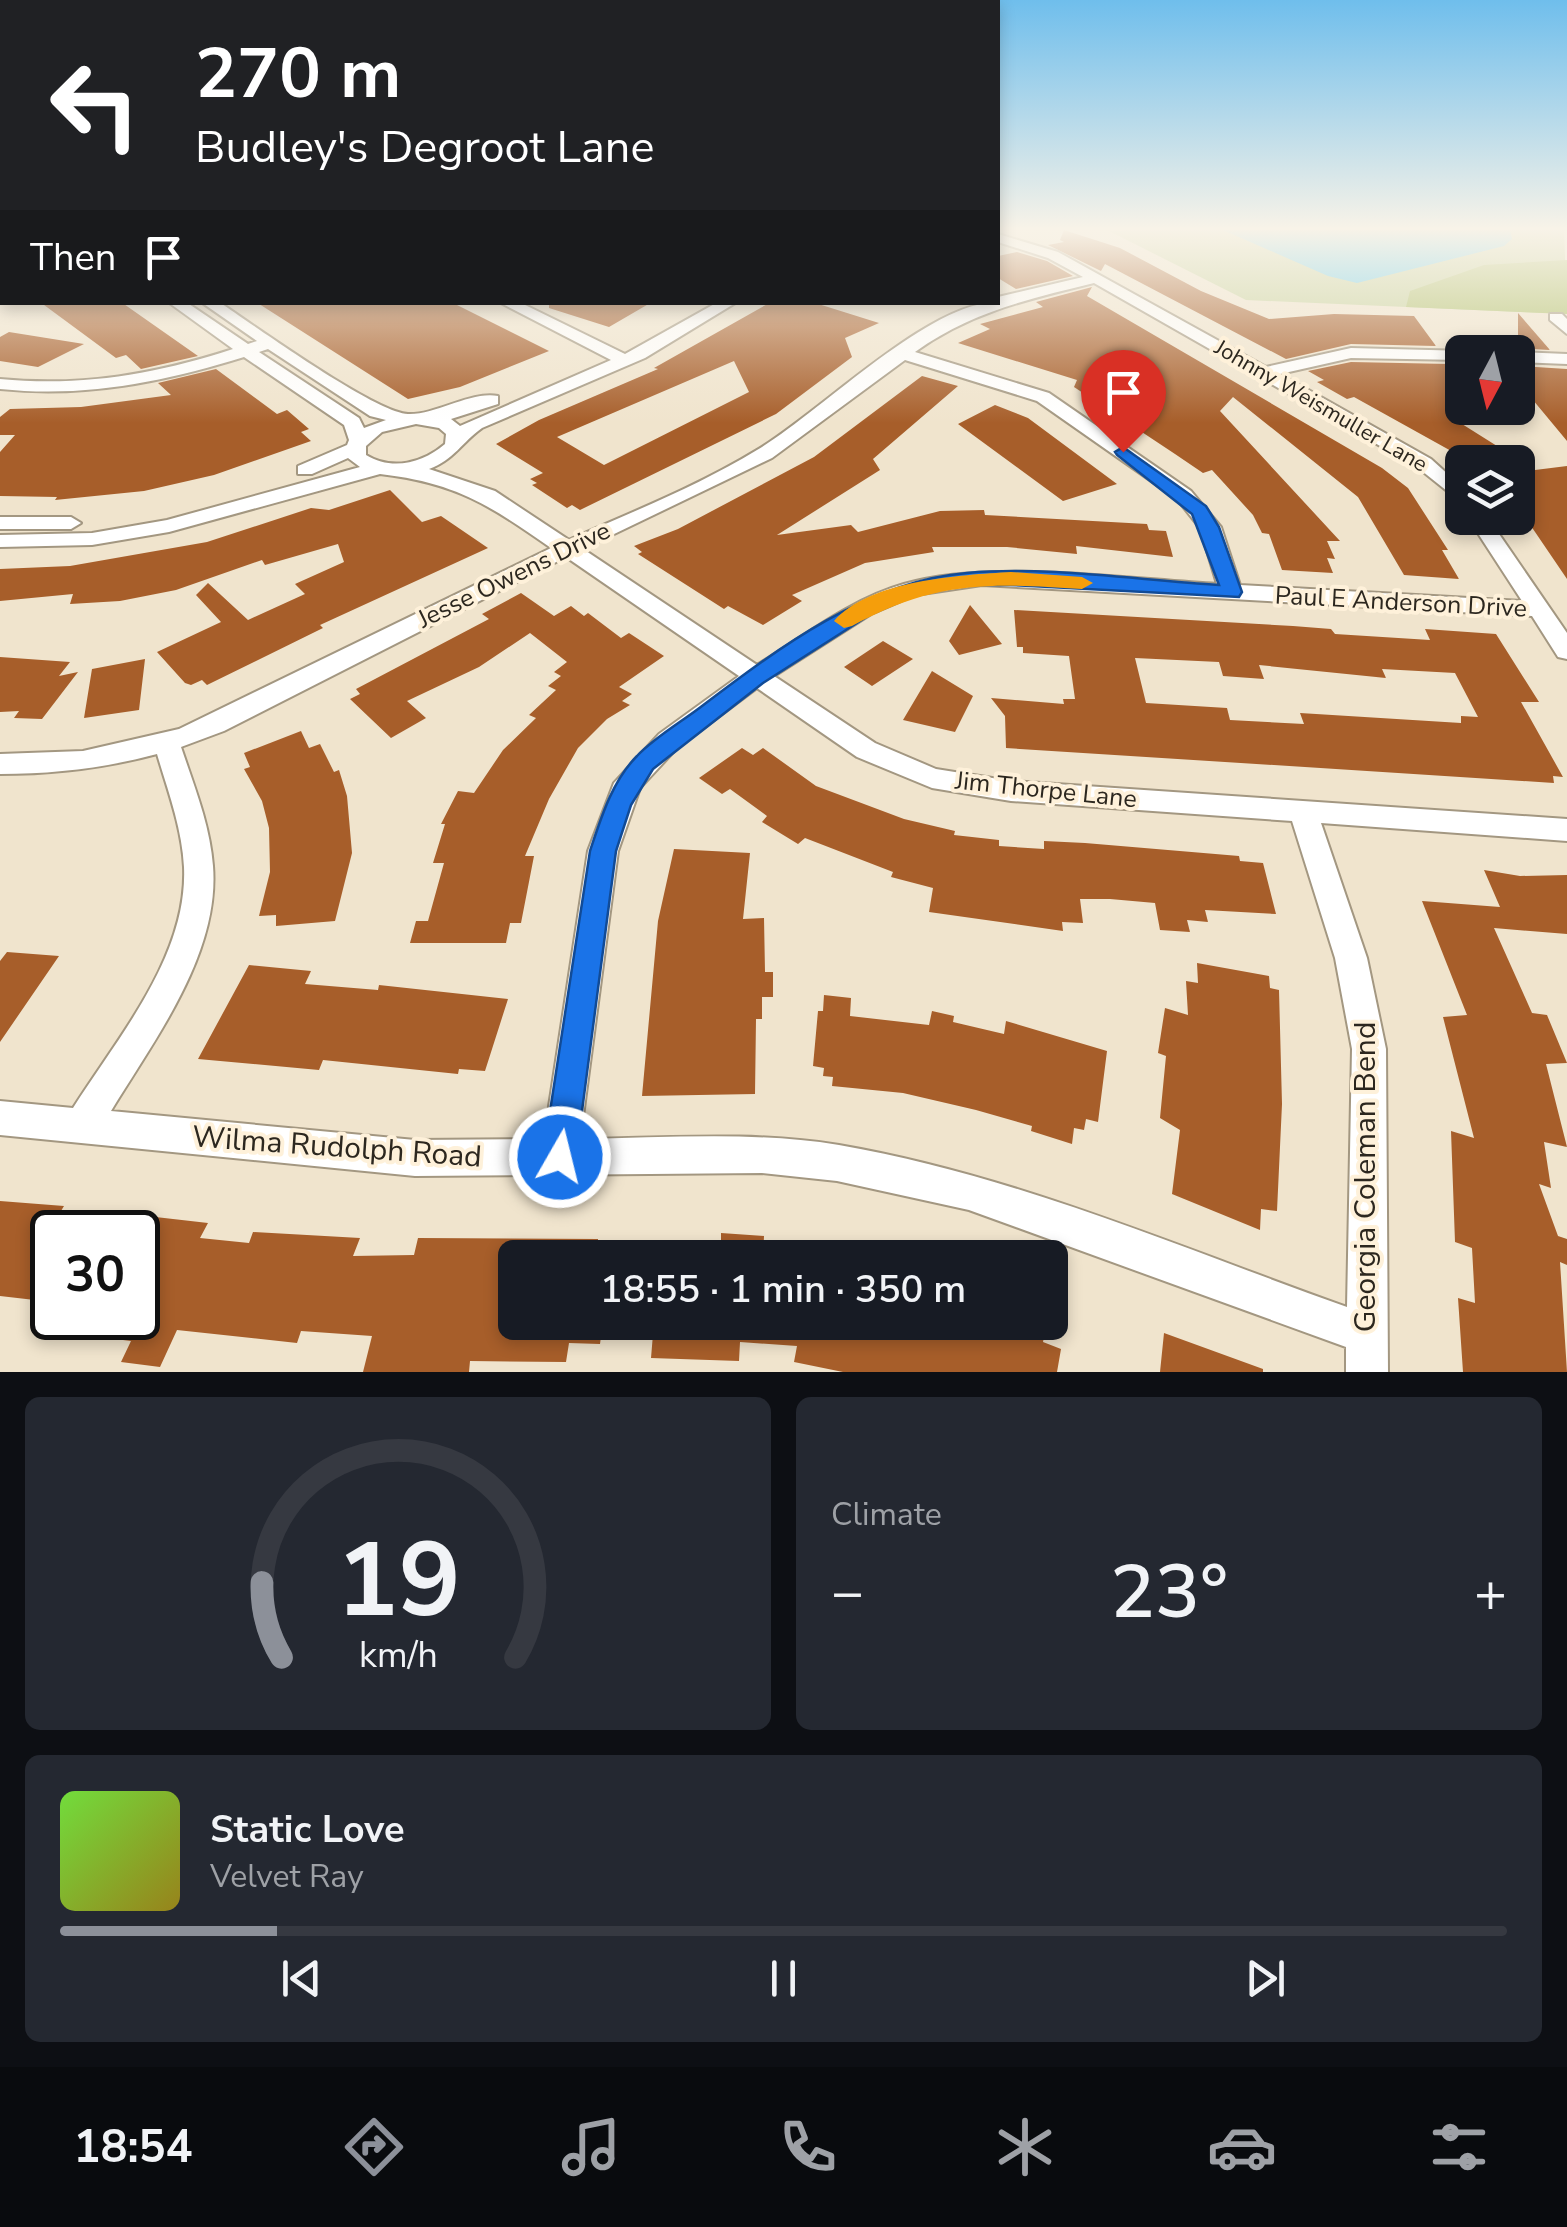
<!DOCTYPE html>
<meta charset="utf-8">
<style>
body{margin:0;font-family:"Nunito Sans",sans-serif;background:#242831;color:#f1f3f6;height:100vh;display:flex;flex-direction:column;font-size:38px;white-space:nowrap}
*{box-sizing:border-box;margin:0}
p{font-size:32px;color:#9ea1a6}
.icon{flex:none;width:55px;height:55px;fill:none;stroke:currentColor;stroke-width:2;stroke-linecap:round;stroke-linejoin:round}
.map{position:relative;height:1372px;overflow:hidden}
.sheet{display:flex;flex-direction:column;gap:25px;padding:25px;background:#0d0f14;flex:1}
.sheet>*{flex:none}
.banner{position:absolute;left:0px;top:0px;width:1000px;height:305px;box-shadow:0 5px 15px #0003;background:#202124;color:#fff;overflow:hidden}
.needle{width:65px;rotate:187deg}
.fabs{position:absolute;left:1445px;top:335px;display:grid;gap:20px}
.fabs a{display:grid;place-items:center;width:90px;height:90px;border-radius:15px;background:#171b24;box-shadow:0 5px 15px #0003;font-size:50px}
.speed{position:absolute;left:30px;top:1210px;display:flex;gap:20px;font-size:50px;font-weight:700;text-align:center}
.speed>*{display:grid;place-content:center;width:130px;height:130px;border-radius:50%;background:#171b24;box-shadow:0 5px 15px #0003;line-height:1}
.speed .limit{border:5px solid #111;border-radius:15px;background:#fff;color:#111}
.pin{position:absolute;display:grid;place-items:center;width:85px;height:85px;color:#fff;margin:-102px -42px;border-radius:50% 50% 50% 0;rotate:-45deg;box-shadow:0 0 10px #0007}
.pin .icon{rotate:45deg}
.me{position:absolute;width:110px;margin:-55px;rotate:8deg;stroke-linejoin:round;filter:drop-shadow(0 0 8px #0008)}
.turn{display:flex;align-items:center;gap:35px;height:210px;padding:0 30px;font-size:45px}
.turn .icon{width:130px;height:130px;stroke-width:2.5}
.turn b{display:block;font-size:70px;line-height:85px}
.then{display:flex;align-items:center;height:95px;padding:0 30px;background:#0003;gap:20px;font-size:38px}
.big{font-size:75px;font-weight:600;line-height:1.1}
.sheet .widget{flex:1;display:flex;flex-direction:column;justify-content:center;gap:15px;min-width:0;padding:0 35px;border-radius:15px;background:#242831}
.sheet .dial{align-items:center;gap:0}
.dial svg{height:260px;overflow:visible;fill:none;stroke:#363941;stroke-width:7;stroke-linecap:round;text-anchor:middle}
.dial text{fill:#f1f3f6;stroke:none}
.song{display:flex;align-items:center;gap:30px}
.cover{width:120px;height:120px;border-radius:15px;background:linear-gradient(135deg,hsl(100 70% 55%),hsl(50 70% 35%))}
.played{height:10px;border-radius:5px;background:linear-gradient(90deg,#8c9099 15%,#363941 15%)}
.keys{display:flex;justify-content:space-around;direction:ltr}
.heat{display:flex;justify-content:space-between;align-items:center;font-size:55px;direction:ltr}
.sheet .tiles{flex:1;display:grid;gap:25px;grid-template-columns:1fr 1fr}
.widget:last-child{grid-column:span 2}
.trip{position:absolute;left:498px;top:1240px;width:570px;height:100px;border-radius:15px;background:#171b24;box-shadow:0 5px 15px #0003;font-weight:600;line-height:100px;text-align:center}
.tabs{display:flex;height:160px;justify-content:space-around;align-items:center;background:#090b0e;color:#9ea1a6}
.tabs .icon{width:70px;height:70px}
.tabs .active{color:#8c9099}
.tabs b{font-size:45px;color:#f1f3f6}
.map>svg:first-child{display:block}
.green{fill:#c3d097}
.forest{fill:#acbe66}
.water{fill:#5bccf2}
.building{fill:#a75e2a;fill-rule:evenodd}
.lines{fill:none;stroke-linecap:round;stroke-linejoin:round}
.minor-casing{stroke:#a39781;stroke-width:4}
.minor{fill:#fff;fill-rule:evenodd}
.route{fill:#1a73e8;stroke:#114b97;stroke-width:2.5}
.slow{fill:#f59e0b}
.labels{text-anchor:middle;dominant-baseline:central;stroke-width:8;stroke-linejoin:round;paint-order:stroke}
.far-street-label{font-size:22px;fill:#2c271f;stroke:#fef1da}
.street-label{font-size:25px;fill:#2c271f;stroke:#fef1da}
.near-street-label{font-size:30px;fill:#2c271f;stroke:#fef1da}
</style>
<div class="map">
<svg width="1567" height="1372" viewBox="0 0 1567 1372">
<rect width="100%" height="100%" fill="#f0e4cd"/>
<path class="green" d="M1564,230L1567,314L1246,300L1109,231Z"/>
<path class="forest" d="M1567,260V314L1406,307L1410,291L1484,265Z"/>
<path class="water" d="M1510,230L1512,239L1504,246L1357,283L1328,276L1223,230Z"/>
<path class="building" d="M1064,230L1120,248L1201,291L1269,319L1334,314L1414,316L1436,346L1351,344L1286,359L1105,264L1101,271L1048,245L1064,242L1060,240Z
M1017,252L1047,261L1073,276L1016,289L998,278V256Z
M1092,287L1087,296L1382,468L1408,488L1448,550H1442L1459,579L1404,575L1358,497L1233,397L1220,411L1340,541H1327L1335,559L1327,558L1333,573L1282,570L1269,534L1262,533L1253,515L1212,470L1203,473L1175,454L1074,387L1077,380L958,343L990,329L980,324L1043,307L1036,302Z
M40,302H121L198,356L141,369L126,355L116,358Z
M256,302H451L549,351L460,387L408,399Z
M549,302H652L609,327L549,308Z
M771,302H812L879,323L845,338L852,357L776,414L580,510L572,505L567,508L532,485L537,483L530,479L543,473L496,444L539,420L658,369L654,368ZM734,361L749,392L604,465L557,437Z
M1518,313L1550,350L1518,348Z
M9,332L84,344L38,367L0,361V337Z
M1351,362L1449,364L1462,382V424L1535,470L1567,466V579L1518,507V462H1471L1354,397L1347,399L1317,382L1324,380L1308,371Z
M1518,366L1567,369V441L1528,394L1518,393Z
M216,369L277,414L287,410L309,429L301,432L311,441L214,475L144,491L55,500L57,497L0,496V452L15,435H0V417L10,409L81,407L171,395L158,383Z
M922,376L958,386L873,459L880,470L777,535L851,525L858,532L940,511L984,510L985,515L1147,524L1149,530L1166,531L1173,557L1076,546L1077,554L1007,547H932L934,552L865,563L792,595L802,601L763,625L728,606L724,609L638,554L642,552L634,546L678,529L814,457Z
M995,405L1028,418L1117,484L1063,501L958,424Z
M390,490L422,522L441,516L488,548L320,625L323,628L207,685L202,680L191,685L185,683L157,652L221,622L196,595L208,583L248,620L305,594L295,584L344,562L338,544L265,565L262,560L176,590L120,601L70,604L73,594L0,601V569L70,566L207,542L311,508L329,510Z
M521,593L554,616L571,606L584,616L588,613L621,638L629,633L664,656L619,687L632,694L622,701L630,705L607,719L578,748L549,799L525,856H534L521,923H510L506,943H410L416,921H428L444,863H433L445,824H441L458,791L474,793L503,750L536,718L529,715L556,690L548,686L561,676L554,672L567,662L530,633L479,667L407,701L426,718L391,738L350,699L360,694L356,689L489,619L482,614Z
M970,605L1002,644L959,655L949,641Z
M1014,610L1293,626L1331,629L1335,634L1430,640L1425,629L1496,634L1539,702H1521L1563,777L1553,776L1554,783L1006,748L1005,716L991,698L1064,704L1063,699H1075L1069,656L1023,653V647H1017ZM1135,658L1219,662L1223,676L1264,679L1259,665L1386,678L1382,669L1455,673L1478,717L1461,716V723L1300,713L1304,724L1230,720L1227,708L1146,703Z
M883,641L913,659L872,686L844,667Z
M0,657L70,662L59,676L78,672L42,719L14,718L19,711L0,712Z
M145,659L139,710L84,718L92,669Z
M932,671L973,696L955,732L903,720Z
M301,731L309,748L320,744L334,772L339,770L347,796L352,853L335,921L276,926V915L259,916L270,872L269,828L262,801L244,769L250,767L244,753Z
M742,748L753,755L763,748L816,786L904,819L955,831L954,835L999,840V846L1044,849V841L1085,843L1239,856L1240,861L1263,863L1276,914L1205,910L1208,922L1187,920L1190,932L1160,930L1155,903L1110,899H1080L1083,923L1062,922L1063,931L929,912L933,888L891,877L893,872L805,838L798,844L762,822L767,816L730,789L722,794L699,778Z
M674,849L750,853L743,919L764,918L765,972H773V997H762V1019H756L755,1094L642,1096L658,921Z
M1484,870L1520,876L1567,875V934L1494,928L1532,1013L1547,1015L1567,1063L1546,1064L1567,1147L1544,1142L1551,1188L1539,1184L1558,1236L1567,1239V1265L1560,1262L1567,1372H1463L1458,1298L1475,1303L1472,1248L1455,1242L1451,1131L1474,1138L1443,1017L1467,1015L1422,901L1500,907Z
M7,952L59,956L0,1042V961Z
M1197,963L1269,976L1270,988L1279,990L1282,1104L1277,1211L1261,1209L1260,1230L1172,1194L1180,1130L1160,1118L1166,1056L1158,1053L1165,1008L1188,1015L1186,981L1198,983Z
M249,965L311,971L305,984L378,990L379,985L508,999L485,1071L459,1069L458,1074L323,1060L319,1070L198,1059Z
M824,995L851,998L850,1016L929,1025L932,1011L954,1016L953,1022L1004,1034L1006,1021L1107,1051L1098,1122L1086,1119L1084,1130L1074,1128L1072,1144L1031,1131L1032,1126L976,1110L903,1093L832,1086L833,1077L823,1076L824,1068L813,1066L818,1011H823Z
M0,1201L64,1206L52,1226V1302L0,1296Z
M138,1215L208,1223L200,1238L249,1243L253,1232L360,1238L353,1256L414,1255L418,1238L598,1239V1258H515V1322H603L600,1344L569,1343L566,1362L470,1361L469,1372H363L372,1336L301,1331L297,1343L177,1330L160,1367L121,1362L131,1341L107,1338L117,1318H138Z
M721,1233L764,1236L763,1258H721Z
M654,1322H1047L1043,1342L1061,1349L1057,1372H843L794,1362L797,1346L740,1342L739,1361L651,1358Z
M1164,1333L1263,1369V1372H1160Z"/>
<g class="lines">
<defs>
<path id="minor" d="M998,234L1058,252L1266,367L1351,348L1468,351L1462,352V360L1351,358L1280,374L1431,459L1462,487V503L1417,467L1094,283C1029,299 970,312 915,352L1049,393L1191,491L1221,527L1240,585L1522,601L1468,518H1488L1567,633V659L1558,657L1532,616L982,585L915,595L871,614L774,676L875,743L936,769L1011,781L1567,819V841L1321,823L1367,958L1386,1049L1388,1372H1346V1347L969,1210L837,1181L762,1173L415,1176L0,1135V1101L73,1108C118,1037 188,956 184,867C182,828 168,791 157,754C105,768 54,774 0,774V754L83,751L179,729L551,548C489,505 457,483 380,474L169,532L92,545L0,547V535L92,533L167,520L360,467L348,458L312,474H298V466L347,445L349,440L344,425L244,357C163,382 85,398 0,389V379C82,387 156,374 233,349L168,302H186L248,344L257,341L201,302H219C255,326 374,412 408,414C437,415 470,391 498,396V404L451,419L460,426L611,360L499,302H519L625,354L718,302H737L645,358L482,428C462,442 454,460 429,469L495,491L569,540C632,512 698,486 757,450C820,413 928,302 998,302V297L1083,277L1048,258L998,242ZM268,349L370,416L386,420L364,428L359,418L259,352ZM905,360L1037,401L1177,499L1200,528L1217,584C1127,579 989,559 904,584C851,599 804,636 757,665L583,549L772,458ZM416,424L439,428L446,434L445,444C423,463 392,471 366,455V446L382,432ZM566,557L739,676L659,734L614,783L588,851L544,1139L415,1140L111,1111C154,1040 220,954 213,866C210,825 194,786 181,747L224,731ZM757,688L857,757L932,788L1011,801L1292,821L1335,958L1352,1049L1347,1307C1181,1248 1014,1175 839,1145C754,1131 666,1138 580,1139L618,851L640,788L677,748Z
M0,256H2V264H0Z
M1550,314H1562L1567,319V334L1550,320Z
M1516,352H1518L1567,354V364L1518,362Z
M0,517H71L81,523L71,529H0Z"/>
</defs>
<use href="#minor" class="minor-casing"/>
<use href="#minor" class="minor"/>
</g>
<linearGradient id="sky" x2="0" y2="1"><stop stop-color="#6fbeec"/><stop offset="0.54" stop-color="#f8f3e8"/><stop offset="1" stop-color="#f8f3e8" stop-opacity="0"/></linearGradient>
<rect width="1567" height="423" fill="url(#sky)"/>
<path class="route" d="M1123,447L1206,506L1219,527L1242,592L1239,597L1011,585H965L915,595L871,614L763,683L653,769L631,805L616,851L576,1157L571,1169L560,1173L548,1169L543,1157L590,851C601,818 612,781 637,756C654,738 678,724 698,709C776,650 866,581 967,573C1049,566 1136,580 1219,585L1192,514L1117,455L1115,452Z"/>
<path class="slow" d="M1011,572L1082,577L1093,583L1082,589C990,583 936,580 852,626L844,628L834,621C870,580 960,575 1011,572Z"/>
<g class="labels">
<g class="far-street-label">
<text transform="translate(1321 406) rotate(30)">Johnny Weismuller Lane</text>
</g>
<g class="street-label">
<text transform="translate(514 575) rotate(-26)">Jesse Owens Drive</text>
<text transform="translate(1401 602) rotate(3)">Paul E Anderson Drive</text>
<text transform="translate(1046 790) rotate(6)">Jim Thorpe Lane</text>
</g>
<g class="near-street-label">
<text transform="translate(337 1147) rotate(4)">Wilma Rudolph Road</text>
<text transform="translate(1365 1177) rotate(-90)">Georgia Coleman Bend</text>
</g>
</g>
</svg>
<div class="fabs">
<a><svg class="needle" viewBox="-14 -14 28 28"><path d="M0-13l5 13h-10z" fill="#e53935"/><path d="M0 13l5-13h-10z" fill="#9ea1a6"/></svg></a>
<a><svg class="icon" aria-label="layers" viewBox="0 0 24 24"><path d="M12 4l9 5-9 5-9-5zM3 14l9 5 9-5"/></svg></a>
</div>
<div class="speed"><div class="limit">30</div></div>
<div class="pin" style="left:1123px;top:452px;background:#d93025"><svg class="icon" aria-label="arrive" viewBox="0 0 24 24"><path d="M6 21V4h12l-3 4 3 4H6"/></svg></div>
<svg class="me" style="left:560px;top:1157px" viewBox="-20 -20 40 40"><circle r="17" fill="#1a73e8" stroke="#fff" stroke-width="3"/><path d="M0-11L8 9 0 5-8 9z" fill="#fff"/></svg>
<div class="trip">18:55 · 1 min · 350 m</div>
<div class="banner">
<div class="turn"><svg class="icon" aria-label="left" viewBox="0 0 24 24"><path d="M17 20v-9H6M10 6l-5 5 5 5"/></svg><div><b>270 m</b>Budley's Degroot Lane</div></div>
<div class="then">Then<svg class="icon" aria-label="arrive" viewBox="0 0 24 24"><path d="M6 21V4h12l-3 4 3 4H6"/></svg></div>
</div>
</div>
<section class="sheet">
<div class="tiles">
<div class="widget dial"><svg viewBox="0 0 100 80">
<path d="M14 69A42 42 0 1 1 86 69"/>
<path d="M14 69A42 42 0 0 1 8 46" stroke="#8c9099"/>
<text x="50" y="56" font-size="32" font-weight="700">19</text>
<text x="50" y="72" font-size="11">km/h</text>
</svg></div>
<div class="widget"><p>Climate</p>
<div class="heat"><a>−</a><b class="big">23°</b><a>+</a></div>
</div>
<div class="widget">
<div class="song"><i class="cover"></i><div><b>Static Love</b><p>Velvet Ray</p></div></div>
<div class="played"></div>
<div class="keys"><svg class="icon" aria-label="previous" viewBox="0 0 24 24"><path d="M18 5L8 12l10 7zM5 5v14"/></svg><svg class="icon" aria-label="pause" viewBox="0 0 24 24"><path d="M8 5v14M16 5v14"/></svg><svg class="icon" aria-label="next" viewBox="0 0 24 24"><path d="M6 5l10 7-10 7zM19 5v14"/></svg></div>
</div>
</div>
</section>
<nav class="tabs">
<b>18:54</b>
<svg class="icon active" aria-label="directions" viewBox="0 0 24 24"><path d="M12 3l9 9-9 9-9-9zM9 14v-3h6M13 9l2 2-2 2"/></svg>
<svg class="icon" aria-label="music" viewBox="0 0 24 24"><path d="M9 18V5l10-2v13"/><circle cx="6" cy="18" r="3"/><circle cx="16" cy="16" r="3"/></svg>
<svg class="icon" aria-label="phone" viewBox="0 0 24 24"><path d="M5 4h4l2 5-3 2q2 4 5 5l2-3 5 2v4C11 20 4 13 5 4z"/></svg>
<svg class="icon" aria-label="climate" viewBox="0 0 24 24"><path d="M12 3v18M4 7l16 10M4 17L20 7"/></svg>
<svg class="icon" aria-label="car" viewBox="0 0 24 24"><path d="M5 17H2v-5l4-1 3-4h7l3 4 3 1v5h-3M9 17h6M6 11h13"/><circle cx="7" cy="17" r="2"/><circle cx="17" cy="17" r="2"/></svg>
<svg class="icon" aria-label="filters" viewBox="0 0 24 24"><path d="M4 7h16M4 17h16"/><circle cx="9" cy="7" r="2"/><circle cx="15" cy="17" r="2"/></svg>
</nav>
